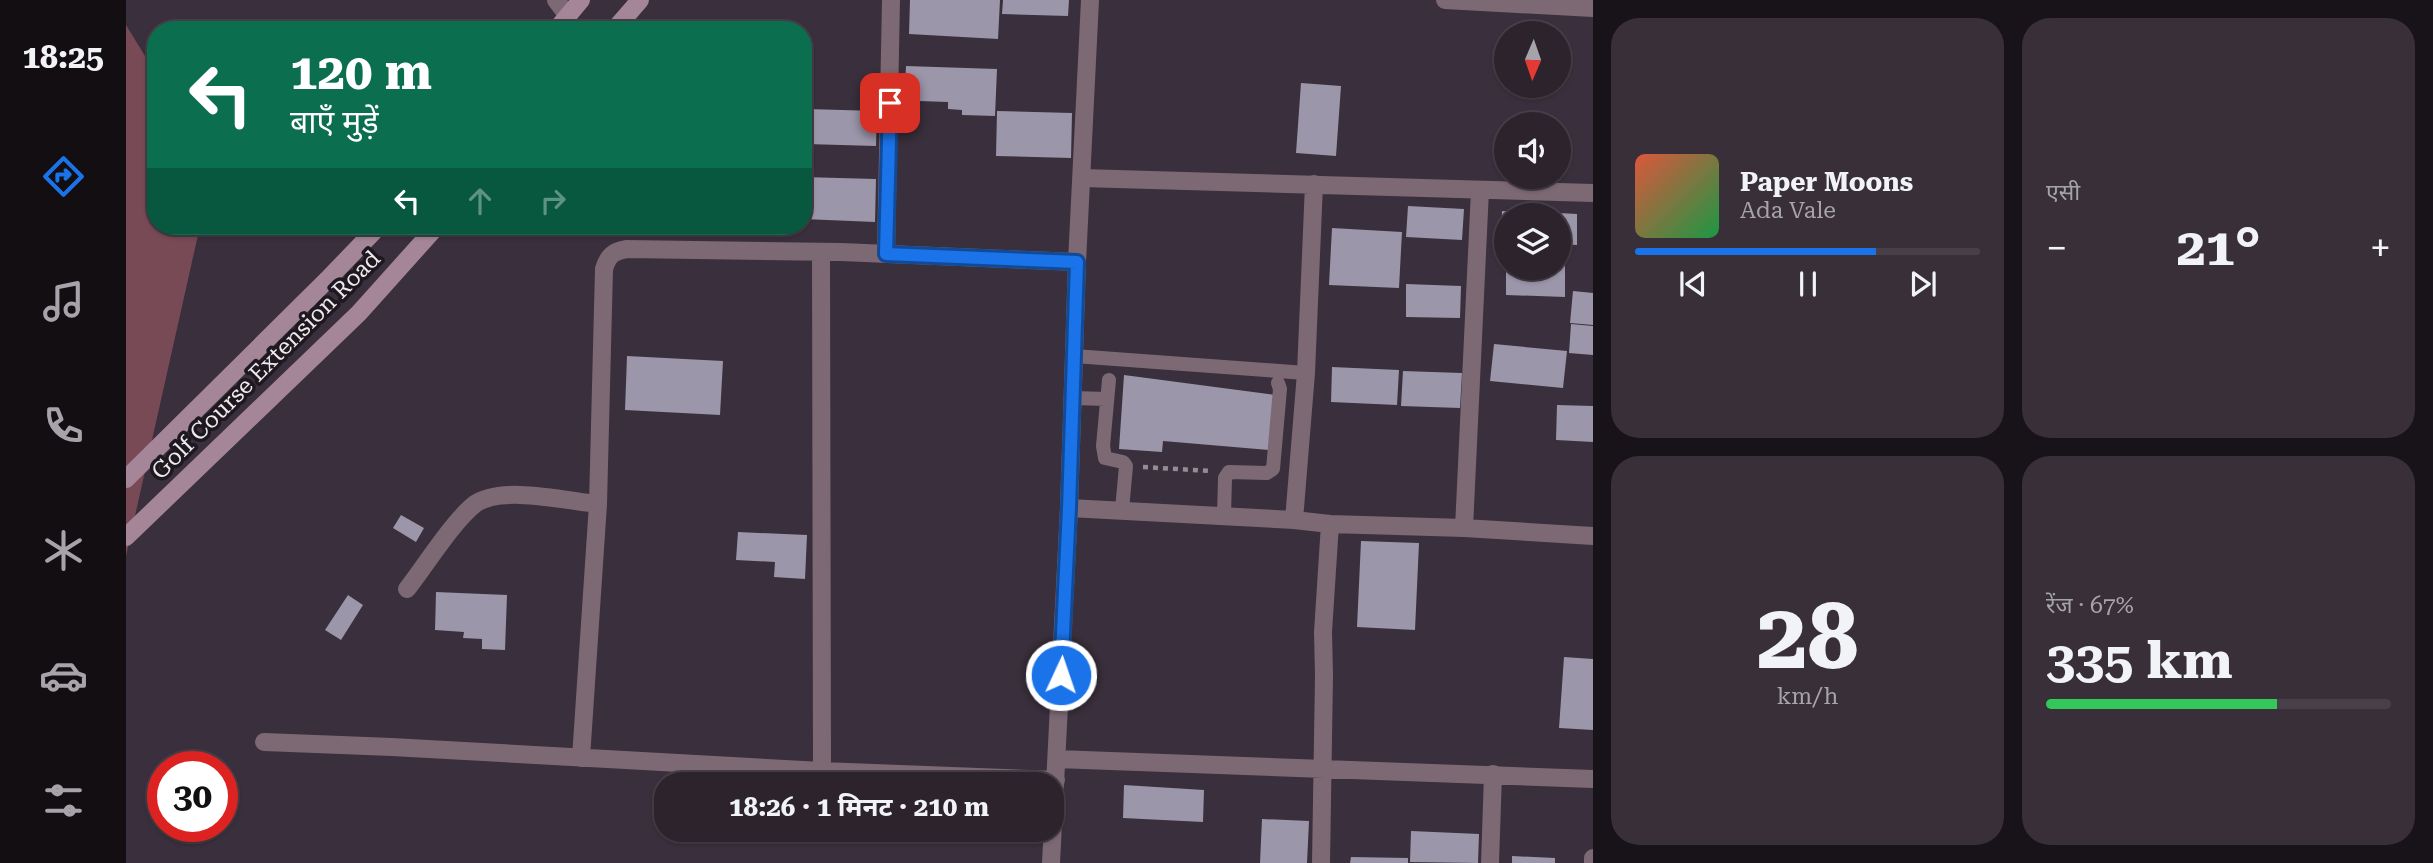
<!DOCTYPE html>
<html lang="hi">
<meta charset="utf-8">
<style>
body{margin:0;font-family:"Roboto Serif","Noto Sans Devanagari",serif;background:#382f39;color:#f1f3f6;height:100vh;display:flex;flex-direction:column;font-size:26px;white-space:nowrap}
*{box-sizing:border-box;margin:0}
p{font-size:23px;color:#a6a4aa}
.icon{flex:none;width:38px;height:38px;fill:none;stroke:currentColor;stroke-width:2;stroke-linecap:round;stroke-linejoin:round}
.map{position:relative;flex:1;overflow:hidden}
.panel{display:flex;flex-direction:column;gap:18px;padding:18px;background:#181319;width:840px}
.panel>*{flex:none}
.hud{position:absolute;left:21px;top:21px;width:665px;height:214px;border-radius:28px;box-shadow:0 2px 5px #0004,0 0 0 2px #484049;background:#0b6e4f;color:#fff;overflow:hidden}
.needle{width:46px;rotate:182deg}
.buttons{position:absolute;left:1368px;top:21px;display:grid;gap:14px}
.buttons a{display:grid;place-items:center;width:77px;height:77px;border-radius:50%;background:#2c232d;box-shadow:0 2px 5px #0004,0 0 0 2px #484049;font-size:35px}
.speed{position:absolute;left:21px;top:751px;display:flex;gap:14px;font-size:35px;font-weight:700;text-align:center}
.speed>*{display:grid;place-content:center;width:91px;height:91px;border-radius:50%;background:#2c232d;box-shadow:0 2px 5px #0004,0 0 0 2px #484049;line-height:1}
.speed .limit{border:10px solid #d22;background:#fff;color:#111}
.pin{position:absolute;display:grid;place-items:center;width:60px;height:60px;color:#fff;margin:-30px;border-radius:14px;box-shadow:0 4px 10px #0006}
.me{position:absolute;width:77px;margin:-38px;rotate:3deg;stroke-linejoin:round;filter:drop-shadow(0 0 5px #0008)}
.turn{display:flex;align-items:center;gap:24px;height:147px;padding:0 28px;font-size:32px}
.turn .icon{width:91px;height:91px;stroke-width:2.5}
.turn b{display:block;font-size:49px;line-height:60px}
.lanes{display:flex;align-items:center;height:66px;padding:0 28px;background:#0003;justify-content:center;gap:35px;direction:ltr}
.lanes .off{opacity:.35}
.big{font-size:52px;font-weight:700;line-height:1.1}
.panel .widget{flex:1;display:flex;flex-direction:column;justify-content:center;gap:10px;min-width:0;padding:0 24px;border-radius:28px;background:#382f39}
.panel .dial{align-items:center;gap:0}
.dial b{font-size:91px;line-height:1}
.song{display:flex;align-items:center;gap:21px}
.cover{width:84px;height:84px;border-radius:10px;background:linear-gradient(135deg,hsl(10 70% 55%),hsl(140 70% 35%))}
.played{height:7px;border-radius:4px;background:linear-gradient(90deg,#1a73e8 70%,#484049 70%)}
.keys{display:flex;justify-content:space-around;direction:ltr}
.heat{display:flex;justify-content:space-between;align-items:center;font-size:38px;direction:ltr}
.charge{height:10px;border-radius:5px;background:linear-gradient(90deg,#34c759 67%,#484049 0)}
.panel .tiles{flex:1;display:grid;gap:18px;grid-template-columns:repeat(2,1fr)}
.trip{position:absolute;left:528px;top:772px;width:410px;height:70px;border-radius:28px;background:#2c232d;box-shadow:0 2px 5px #0004,0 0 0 2px #484049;font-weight:700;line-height:70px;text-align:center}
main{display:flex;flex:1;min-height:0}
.tabs{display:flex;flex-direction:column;width:126px;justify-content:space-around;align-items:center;background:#120e12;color:#a6a4aa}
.tabs .icon{width:49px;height:49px}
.tabs .current{color:#1a73e8}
.tabs b{font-size:32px;color:#f1f3f6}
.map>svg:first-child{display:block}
.forest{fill:#784a55}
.building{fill:#9b96a9}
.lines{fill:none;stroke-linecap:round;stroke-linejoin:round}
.path{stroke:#958c97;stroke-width:4.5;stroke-dasharray:5 5;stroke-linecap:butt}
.service{stroke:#7c6974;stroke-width:14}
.minor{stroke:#7c6974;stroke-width:18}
.secondary{stroke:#a48698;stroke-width:18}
.route-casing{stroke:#114b97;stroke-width:18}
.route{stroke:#1a73e8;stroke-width:12}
.labels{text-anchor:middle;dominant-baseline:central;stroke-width:7;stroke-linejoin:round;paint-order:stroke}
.street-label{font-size:23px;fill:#f0e9f1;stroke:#1e191f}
</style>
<main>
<nav class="tabs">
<b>18:25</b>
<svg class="icon current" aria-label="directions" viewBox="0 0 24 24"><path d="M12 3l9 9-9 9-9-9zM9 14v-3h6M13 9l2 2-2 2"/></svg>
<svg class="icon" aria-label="music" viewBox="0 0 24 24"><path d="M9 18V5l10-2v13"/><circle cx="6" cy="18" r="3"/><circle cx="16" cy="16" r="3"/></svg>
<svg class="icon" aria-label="phone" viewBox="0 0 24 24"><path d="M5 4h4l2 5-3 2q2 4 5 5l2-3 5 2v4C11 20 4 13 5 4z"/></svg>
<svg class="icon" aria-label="climate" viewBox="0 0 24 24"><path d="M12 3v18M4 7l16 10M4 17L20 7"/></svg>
<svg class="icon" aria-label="car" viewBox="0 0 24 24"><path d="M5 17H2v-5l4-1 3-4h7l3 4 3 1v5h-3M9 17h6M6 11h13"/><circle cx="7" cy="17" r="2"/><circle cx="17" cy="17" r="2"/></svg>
<svg class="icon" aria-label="filters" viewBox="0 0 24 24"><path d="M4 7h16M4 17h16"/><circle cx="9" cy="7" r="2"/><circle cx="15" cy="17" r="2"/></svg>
</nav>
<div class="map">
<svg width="1467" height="863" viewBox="0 0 1467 863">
<rect width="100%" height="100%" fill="#3a2f3c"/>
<path class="forest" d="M0,25L30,74V226H74L0,556Z"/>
<path class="building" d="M784,0H874L872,39L783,34Z
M877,0H943L942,16L876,14Z
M780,66L871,69L869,116L836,115V110L822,109V102L793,101V108H778Z
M1175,83L1215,86L1210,156L1170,153Z
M681,109L751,111L750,146L680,144Z
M871,111L946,113L945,158L870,156Z
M677,177L750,179L749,222L677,219Z
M1282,206L1338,209L1336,240L1280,237Z
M1376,211L1430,213V215H1381V242H1375Z
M1433,213L1451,214V245L1433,244Z
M1206,228L1276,232L1273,288L1203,285Z
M1433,261H1439V297L1380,295V268H1433Z
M1280,284L1335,286L1334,318L1280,317Z
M1447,291L1467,293V325L1444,323Z
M1445,324L1467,326V355L1443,353Z
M1368,344L1441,351L1437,388L1364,381Z
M501,356L597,361L594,415L499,410Z
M1206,367L1273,370L1271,405L1205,402Z
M1277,371L1336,373L1334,408L1275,406Z
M998,375L1149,395L1143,450L1037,441L1036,452L993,449Z
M1431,405L1467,406V442L1430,440Z
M275,515L298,528L290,542L267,528Z
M612,532L681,535L679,579L648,577L649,562L610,560Z
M1235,541L1293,543L1289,630L1231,627Z
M310,592L381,595L379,650L356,649V639L337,638L338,632L309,630Z
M222,595L237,605L215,640L199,630Z
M1438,657L1467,659V730L1433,728Z
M998,785L1078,790L1077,822L997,818Z
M1136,819L1183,821L1181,863H1134Z
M1285,831L1353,834L1352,863L1284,862Z
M1386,856L1429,858V863H1386Z
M1225,857L1282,858V863H1224Z"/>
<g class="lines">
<path class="path" d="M1017,467L1085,471"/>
<path class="service" d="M948,356L1180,373
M983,380L977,446L979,458L997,462L1000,466L996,510
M947,398L981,399
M1098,516L1099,478L1103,472L1141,473L1147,469L1154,389L1152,383"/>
<path class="minor" d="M430,0L442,16
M1319,0L1467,8
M956,178L1467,193
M695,252L696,771
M760,254L765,0
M943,508L1168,520L1204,524L1338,528L1467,536
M1168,520L1180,373L1188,184
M1338,528L1354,190
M281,589C299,566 328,520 349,504C375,485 441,501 472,504
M138,742L266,747L696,771L930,780
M455,758L472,504L478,269C482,256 487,251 501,249L715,252L951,262
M931,759L1467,779
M925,863L943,508L951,262L964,0
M1195,863L1198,676L1197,632L1204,524
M1364,863L1367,774
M1467,863V858"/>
<path class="secondary" d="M430,30L455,0
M488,30L514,0
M0,479L201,280L253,226
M0,537L233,313L311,226"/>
</g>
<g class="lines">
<defs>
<path id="route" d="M764,103L760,254L951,262L943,508L935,675"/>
</defs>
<use href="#route" class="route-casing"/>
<use href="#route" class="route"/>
</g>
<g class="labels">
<g class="street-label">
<text transform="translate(140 365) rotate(-45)">Golf Course Extension Road</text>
</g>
</g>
</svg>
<div class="buttons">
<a><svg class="needle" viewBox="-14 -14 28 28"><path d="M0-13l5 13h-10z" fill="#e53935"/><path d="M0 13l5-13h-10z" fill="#a6a4aa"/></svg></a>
<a><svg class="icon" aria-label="sound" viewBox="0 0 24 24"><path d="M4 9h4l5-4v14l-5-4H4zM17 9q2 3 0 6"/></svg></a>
<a><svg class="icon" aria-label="layers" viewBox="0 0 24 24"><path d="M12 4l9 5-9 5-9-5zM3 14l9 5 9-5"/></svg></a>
</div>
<div class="speed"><div class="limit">30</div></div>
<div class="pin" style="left:764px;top:103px;background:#d93025"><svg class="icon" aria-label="arrive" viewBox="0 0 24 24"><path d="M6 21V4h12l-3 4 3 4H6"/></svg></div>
<svg class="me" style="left:935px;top:675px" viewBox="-20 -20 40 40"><circle r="17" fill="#1a73e8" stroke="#fff" stroke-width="3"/><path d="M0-11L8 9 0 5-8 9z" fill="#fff"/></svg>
<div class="trip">18:26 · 1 मिनट · 210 m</div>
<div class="hud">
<div class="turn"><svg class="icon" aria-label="left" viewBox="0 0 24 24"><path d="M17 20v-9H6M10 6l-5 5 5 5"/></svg><div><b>120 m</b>बाएँ मुड़ें</div></div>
<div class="lanes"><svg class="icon" aria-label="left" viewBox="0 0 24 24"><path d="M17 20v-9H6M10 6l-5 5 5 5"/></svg><svg class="icon off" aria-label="ahead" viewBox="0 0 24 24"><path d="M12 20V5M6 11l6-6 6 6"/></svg><svg class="icon off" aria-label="right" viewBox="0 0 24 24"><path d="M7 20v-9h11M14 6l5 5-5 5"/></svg></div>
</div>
</div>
<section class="panel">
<div class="tiles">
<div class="widget">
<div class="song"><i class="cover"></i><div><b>Paper Moons</b><p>Ada Vale</p></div></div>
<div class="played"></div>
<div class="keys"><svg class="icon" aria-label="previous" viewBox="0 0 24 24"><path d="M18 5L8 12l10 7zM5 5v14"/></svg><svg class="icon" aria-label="pause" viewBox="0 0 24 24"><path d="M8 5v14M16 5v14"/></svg><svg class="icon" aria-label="next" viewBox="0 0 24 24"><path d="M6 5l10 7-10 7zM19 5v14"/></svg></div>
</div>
<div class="widget"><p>एसी</p>
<div class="heat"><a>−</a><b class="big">21°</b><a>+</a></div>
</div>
<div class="widget dial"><b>28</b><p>km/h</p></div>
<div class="widget"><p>रेंज · 67%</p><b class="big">335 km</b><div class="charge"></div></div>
</div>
</section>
</main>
